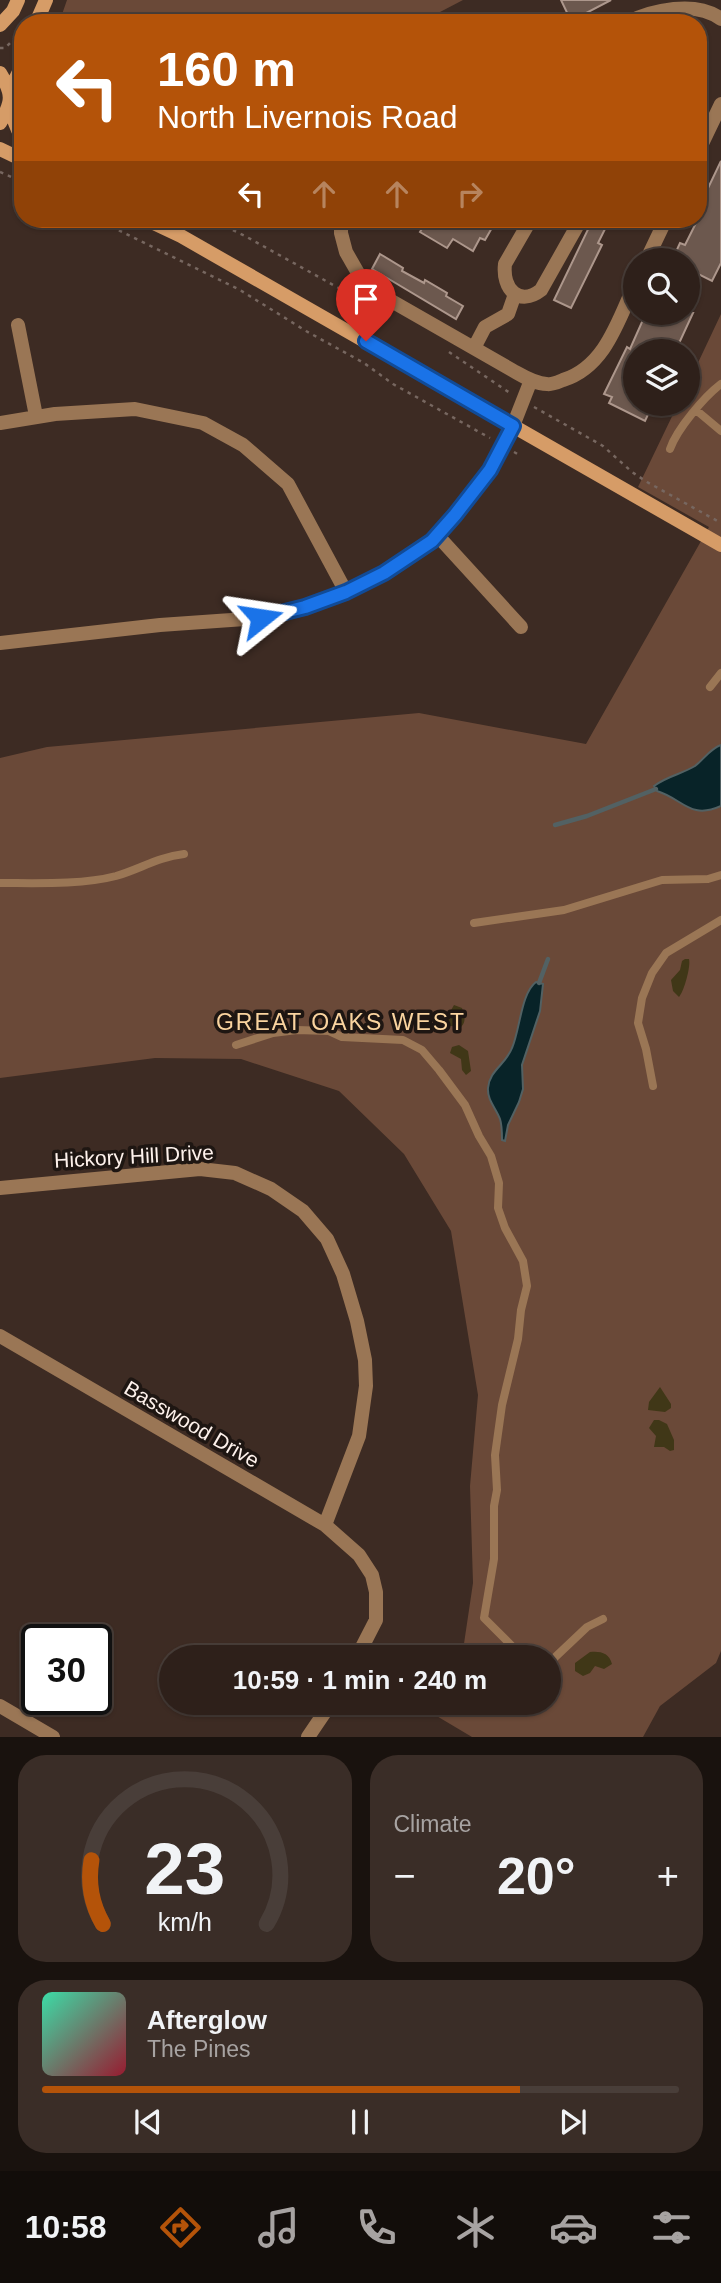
<!DOCTYPE html>
<meta charset="utf-8">
<style>
body{margin:0;font-family:Helvetica,sans-serif;background:#3a2d27;color:#f1f3f6;height:100vh;display:flex;flex-direction:column;font-size:26px;white-space:nowrap}
*{box-sizing:border-box;margin:0}
p{font-size:23px;color:#a7a3a2}
.icon{flex:none;width:38px;height:38px;fill:none;stroke:currentColor;stroke-width:2;stroke-linecap:round;stroke-linejoin:round}
.map{position:relative;height:1737px;overflow:hidden}
.sheet{display:flex;flex-direction:column;gap:18px;padding:18px;background:#19120e;flex:1}
.sheet>*{flex:none}
.guide{position:absolute;left:14px;top:14px;width:693px;height:214px;border-radius:28px;box-shadow:0 2px 5px #0004,0 0 0 2px #493e39;background:#b45309;color:#fff;overflow:hidden}
.controls{position:absolute;left:623px;top:248px;display:grid;gap:14px}
.controls a{display:grid;place-items:center;width:77px;height:77px;border-radius:50%;background:#2e201a;box-shadow:0 2px 5px #0004,0 0 0 2px #493e39;font-size:35px}
.speed{position:absolute;left:21px;top:1624px;display:flex;gap:14px;font-size:35px;font-weight:700;text-align:center}
.speed>*{display:grid;place-content:center;width:91px;height:91px;border-radius:50%;background:#2e201a;box-shadow:0 2px 5px #0004,0 0 0 2px #493e39;line-height:1}
.speed .limit{border:4px solid #111;border-radius:10px;background:#fff;color:#111}
.pin{position:absolute;display:grid;place-items:center;width:60px;height:60px;color:#fff;margin:-72px -30px;border-radius:50% 50% 50% 0;rotate:-45deg;box-shadow:0 0 7px #0007}
.pin .icon{rotate:45deg}
.me{position:absolute;width:77px;margin:-38px;rotate:75deg;stroke-linejoin:round;filter:drop-shadow(0 0 5px #0008)}
.turn{display:flex;align-items:center;gap:24px;height:147px;padding:0 28px;font-size:32px}
.turn .icon{width:91px;height:91px;stroke-width:2.5}
.turn b{display:block;font-size:49px;line-height:60px}
.lanes{display:flex;align-items:center;height:66px;padding:0 28px;background:#0003;justify-content:center;gap:35px;direction:ltr}
.lanes .off{opacity:.35}
.big{font-size:52px;font-weight:700;line-height:1.1}
.sheet .widget{flex:1;display:flex;flex-direction:column;justify-content:center;gap:10px;min-width:0;padding:0 24px;border-radius:28px;background:#3a2d27}
.sheet .dial{align-items:center;gap:0}
.dial svg{height:182px;overflow:visible;fill:none;stroke:#493e39;stroke-width:7;stroke-linecap:round;text-anchor:middle}
.dial text{fill:#f1f3f6;stroke:none}
.song{display:flex;align-items:center;gap:21px}
.cover{width:84px;height:84px;border-radius:10px;background:linear-gradient(135deg,hsl(160 70% 55%),hsl(350 70% 35%))}
.played{height:7px;border-radius:4px;background:linear-gradient(90deg,#b45309 75%,#493e39 75%)}
.keys{display:flex;justify-content:space-around;direction:ltr}
.heat{display:flex;justify-content:space-between;align-items:center;font-size:38px;direction:ltr}
.sheet .tiles{flex:1;display:grid;gap:18px;grid-template-columns:1fr 1fr}
.widget:last-child{grid-column:span 2}
.trip{position:absolute;left:159px;top:1645px;width:402px;height:70px;border-radius:35px;background:#2e201a;box-shadow:0 2px 5px #0004,0 0 0 2px #493e39;font-weight:700;line-height:70px;text-align:center}
.menu{display:flex;height:112px;justify-content:space-around;align-items:center;background:#120d0a;color:#a7a3a2}
.menu .icon{width:49px;height:49px}
.menu .on{color:#b45309}
.menu b{font-size:32px;color:#f1f3f6}
.map>svg:first-child{display:block}
.green{fill:#6a4938}
.sand{fill:#403717}
.water{fill:#082328;stroke:#526163;stroke-width:2}
.lines{fill:none;stroke-linecap:round;stroke-linejoin:round}
.stream{stroke:#526163;stroke-width:4.5}
.building{fill:#6c584e;stroke:#ad978c;stroke-width:2}
.path{stroke:#776760;stroke-width:2.5;stroke-dasharray:3.5 5;stroke-linecap:butt}
.service{stroke:#9a7655;stroke-width:8}
.minor{stroke:#9a7655;stroke-width:14}
.secondary{stroke:#d69c67;stroke-width:14}
.route-casing{stroke:#114b97;stroke-width:18}
.route{stroke:#1a73e8;stroke-width:12}
.labels{text-anchor:middle;dominant-baseline:central;stroke-width:7;stroke-linejoin:round;paint-order:stroke}
.street-label{font-size:21px;fill:#fef2ec;stroke:#1e1612}
.neighbourhood-label{font-size:23px;letter-spacing:2px;fill:#fad49f;stroke:#1e1612}
</style>
<div class="map">
<svg width="721" height="1737" viewBox="0 0 721 1737">
<rect width="100%" height="100%" fill="#3d2b23"/>
<path class="green" d="M67,0H463L419,23H59Z
M721,314V1651L716,1663L660,1706L643,1737H472L435,1715L443,1703H550V1657H462L473,1583L470,1486L478,1395L451,1231L404,1154L339,1091L241,1059L155,1058L0,1078V758L47,747L419,713L586,744L709,527L638,487L678,404H688V384Z"/>
<path class="sand" d="M685,959H689C691,966 684,992 679,997L673,991L671,980L680,970L682,961Z
M454,1005L462,1008C464,1015 467,1021 461,1027L450,1026L443,1028L440,1019L442,1015L450,1012Z
M459,1045L468,1051L471,1071L466,1075L462,1070L461,1059L450,1053L452,1047Z
M660,1387L671,1404V1408L665,1412L648,1410L649,1402Z
M654,1420H659L667,1424L674,1440V1450L670,1451L664,1447H654L656,1436L649,1428Z
M590,1652C601,1651 609,1653 612,1664L604,1669L595,1666L590,1673L583,1676L575,1671V1663Z"/>
<path class="water" d="M721,745V806C690,820 683,799 657,791L654,786C667,776 682,774 695,766C704,759 710,749 721,745Z
M536,982L543,984L540,1011L522,1065L523,1089L519,1102L508,1125L505,1141L502,1140C502,1134 502,1125 500,1119C496,1108 487,1100 488,1088C489,1071 506,1064 512,1048C520,1030 521,993 536,982Z"/>
<g class="lines">
<path class="stream" d="M555,825L587,816L656,789
M539,983L548,959"/>
</g>
<path class="building" d="M561,0H611L571,21Z
M721,161V263L712,281L688,269V261L674,256L680,243L685,245L698,219V209Z
M428,219H497L485,240L480,238L473,251L453,239L447,248L420,232Z
M593,219L607,225L598,243L602,245L571,308L554,300Z
M380,254L403,268L402,271L424,283L425,280L447,293L446,296L463,306L456,319L372,269Z
M646,313H693L675,352H635V404H653L645,421L609,403L612,397L604,394L627,347L630,349Z"/>
<g class="lines">
<path class="path" d="M0,48H5L15,38L23,40
M0,172L23,182
M96,219L240,290L306,331L364,363L393,384L490,438
M210,219L245,236L371,306
M449,352L510,393
M534,407L603,446L632,472L647,482L721,523
M514,452L521,456"/>
<path class="service" d="M696,410L721,431
M670,449C677,429 704,397 721,384
M710,687L721,673
M0,883C35,883 82,885 116,876C140,869 158,857 184,854
M474,923L564,910L662,880L708,879L721,875
M236,1045L273,1033L297,1030L329,1031L342,1037L403,1040L422,1050L439,1070L465,1105L479,1136L491,1156L499,1183L498,1208L505,1228L523,1261L527,1286L521,1310L518,1339L502,1405L495,1455L497,1490L494,1506V1559L484,1618L512,1646L513,1657
M653,1086L646,1049L638,1023L642,998L652,973L666,953L721,920
M550,1662L587,1627L603,1619
M501,1703V1705C509,1712 522,1710 532,1709L537,1703"/>
<path class="minor" d="M626,23C652,10 696,0 721,19
M698,152L721,104
M341,219V233L346,252L358,273L381,295L512,370C523,376 535,384 547,384C552,385 558,382 563,380C605,367 618,321 635,284
M531,219L505,264C502,289 519,307 541,290L581,219
M646,261L666,219
M18,325L36,416
M474,348L485,327L508,314L515,294
M0,423L55,414L135,409L203,423L243,445L288,484L346,592
M437,535L521,627
M0,643L160,625L261,618L305,607L346,592L384,573L432,541L455,515L490,470L513,426L531,380
M0,1188L200,1169L235,1173L271,1189L303,1211L327,1239L343,1274L357,1321L365,1360L366,1386L359,1436L325,1525
M0,1336L325,1525L359,1555L372,1575L376,1592V1620L357,1657
M0,1706L53,1737
M308,1737L331,1703"/>
<path class="secondary" d="M36,23L46,0
M0,25L13,11L18,0
M0,73C13,94 13,101 0,123
M10,90L23,64
M9,108L18,130L23,135
M0,149L23,160
M145,219L181,236L721,545"/>
</g>
<g class="lines">
<defs>
<path id="route" d="M261,618L305,607L346,592L384,573L432,541L455,515L490,470L513,426L366,341"/>
</defs>
<use href="#route" class="route-casing"/>
<use href="#route" class="route"/>
</g>
<g class="labels">
<g class="street-label">
<text transform="translate(134 1156) rotate(-3)">Hickory Hill Drive</text>
<text transform="translate(192 1424) rotate(30)">Basswood Drive</text>
</g>
<g class="neighbourhood-label">
<text x="341" y="1022">GREAT OAKS WEST</text>
</g>
</g>
</svg>
<div class="controls">
<a><svg class="icon" aria-label="search" viewBox="0 0 24 24"><circle cx="10" cy="10" r="6"/><path d="M15 15l6 6"/></svg></a>
<a><svg class="icon" aria-label="layers" viewBox="0 0 24 24"><path d="M12 4l9 5-9 5-9-5zM3 14l9 5 9-5"/></svg></a>
</div>
<div class="speed"><div class="limit">30</div></div>
<div class="pin" style="left:366px;top:341px;background:#d93025"><svg class="icon" aria-label="arrive" viewBox="0 0 24 24"><path d="M6 21V4h12l-3 4 3 4H6"/></svg></div>
<svg class="me" style="left:261px;top:618px" viewBox="-20 -20 40 40"><path d="M0-17L14 15 0 8-14 15z" fill="#1a73e8" stroke="#fff" stroke-width="4"/></svg>
<div class="trip">10:59 · 1 min · 240 m</div>
<div class="guide">
<div class="turn"><svg class="icon" aria-label="left" viewBox="0 0 24 24"><path d="M17 20v-9H6M10 6l-5 5 5 5"/></svg><div><b>160 m</b>North Livernois Road</div></div>
<div class="lanes"><svg class="icon" aria-label="left" viewBox="0 0 24 24"><path d="M17 20v-9H6M10 6l-5 5 5 5"/></svg><svg class="icon off" aria-label="ahead" viewBox="0 0 24 24"><path d="M12 20V5M6 11l6-6 6 6"/></svg><svg class="icon off" aria-label="ahead" viewBox="0 0 24 24"><path d="M12 20V5M6 11l6-6 6 6"/></svg><svg class="icon off" aria-label="right" viewBox="0 0 24 24"><path d="M7 20v-9h11M14 6l5 5-5 5"/></svg></div>
</div>
</div>
<section class="sheet">
<div class="tiles">
<div class="widget dial"><svg viewBox="0 0 100 80">
<path d="M14 69A42 42 0 1 1 86 69"/>
<path d="M14 69A42 42 0 0 1 9 41" stroke="#b45309"/>
<text x="50" y="56" font-size="32" font-weight="700">23</text>
<text x="50" y="72" font-size="11">km/h</text>
</svg></div>
<div class="widget"><p>Climate</p>
<div class="heat"><a>−</a><b class="big">20°</b><a>+</a></div>
</div>
<div class="widget">
<div class="song"><i class="cover"></i><div><b>Afterglow</b><p>The Pines</p></div></div>
<div class="played"></div>
<div class="keys"><svg class="icon" aria-label="previous" viewBox="0 0 24 24"><path d="M18 5L8 12l10 7zM5 5v14"/></svg><svg class="icon" aria-label="pause" viewBox="0 0 24 24"><path d="M8 5v14M16 5v14"/></svg><svg class="icon" aria-label="next" viewBox="0 0 24 24"><path d="M6 5l10 7-10 7zM19 5v14"/></svg></div>
</div>
</div>
</section>
<nav class="menu">
<b>10:58</b>
<svg class="icon on" aria-label="directions" viewBox="0 0 24 24"><path d="M12 3l9 9-9 9-9-9zM9 14v-3h6M13 9l2 2-2 2"/></svg>
<svg class="icon" aria-label="music" viewBox="0 0 24 24"><path d="M9 18V5l10-2v13"/><circle cx="6" cy="18" r="3"/><circle cx="16" cy="16" r="3"/></svg>
<svg class="icon" aria-label="phone" viewBox="0 0 24 24"><path d="M5 4h4l2 5-3 2q2 4 5 5l2-3 5 2v4C11 20 4 13 5 4z"/></svg>
<svg class="icon" aria-label="climate" viewBox="0 0 24 24"><path d="M12 3v18M4 7l16 10M4 17L20 7"/></svg>
<svg class="icon" aria-label="car" viewBox="0 0 24 24"><path d="M5 17H2v-5l4-1 3-4h7l3 4 3 1v5h-3M9 17h6M6 11h13"/><circle cx="7" cy="17" r="2"/><circle cx="17" cy="17" r="2"/></svg>
<svg class="icon" aria-label="filters" viewBox="0 0 24 24"><path d="M4 7h16M4 17h16"/><circle cx="9" cy="7" r="2"/><circle cx="15" cy="17" r="2"/></svg>
</nav>
